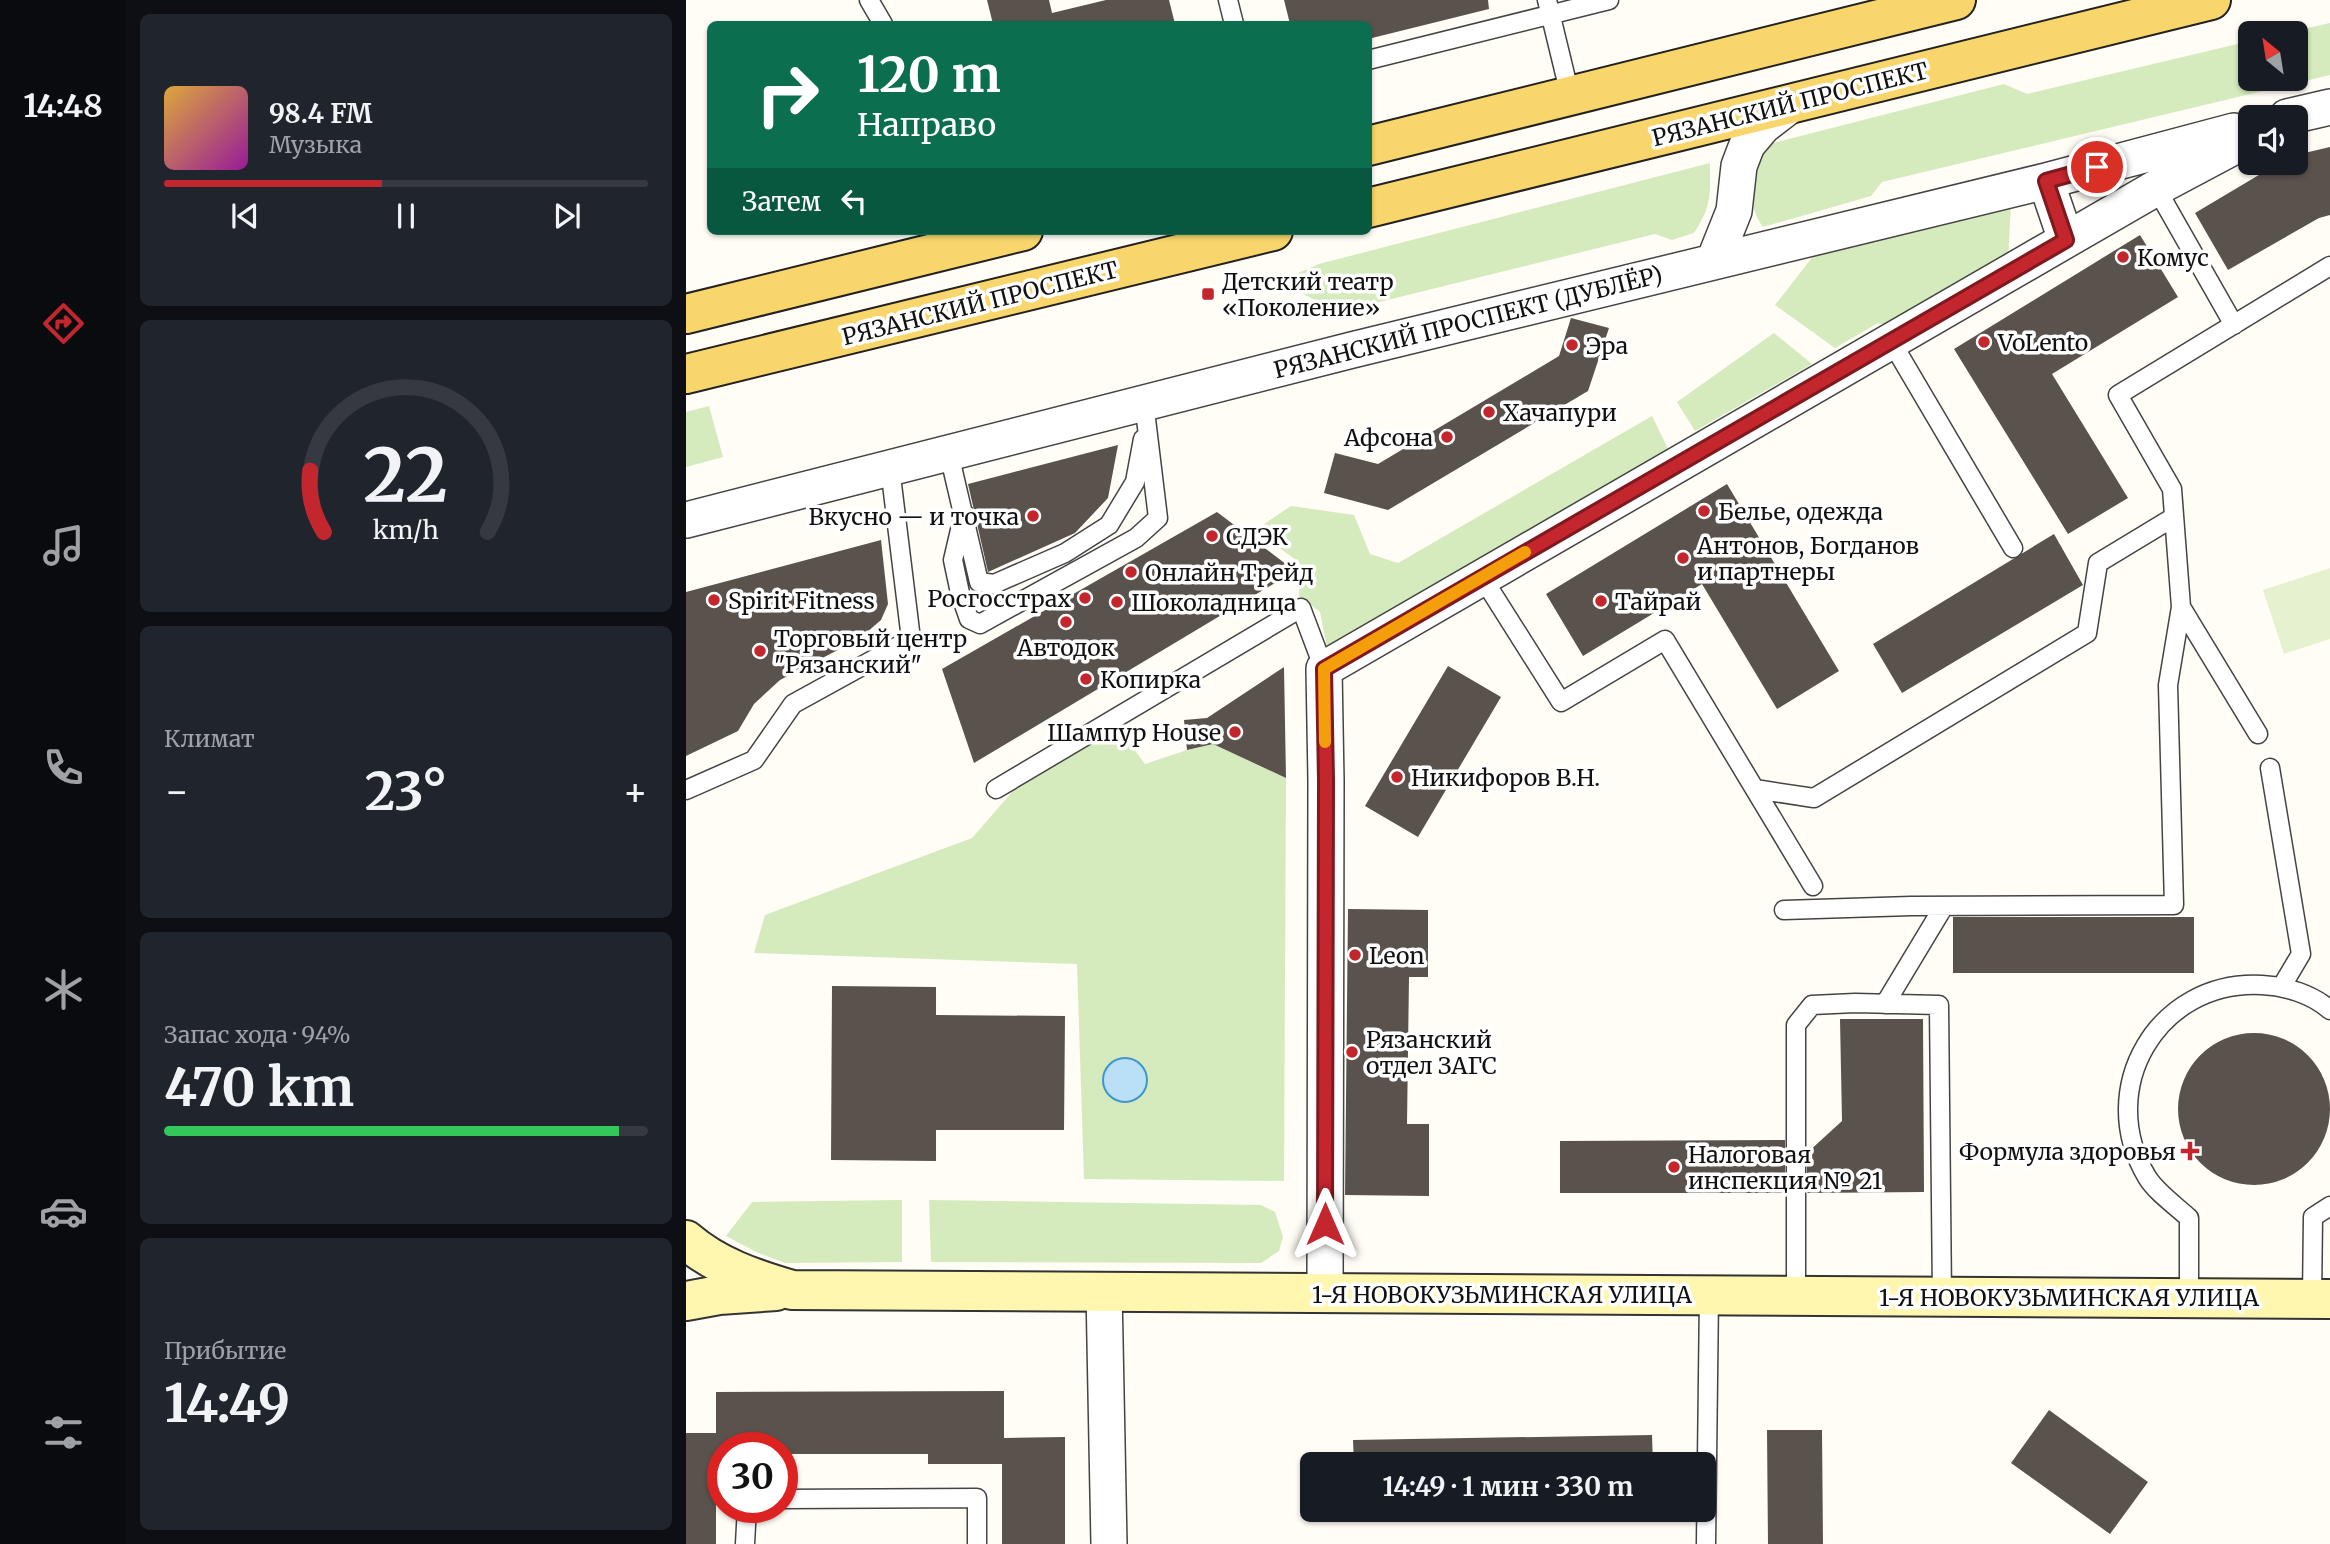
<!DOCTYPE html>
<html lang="ru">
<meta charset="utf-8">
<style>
body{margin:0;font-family:Merriweather,serif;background:#20242c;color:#f1f3f6;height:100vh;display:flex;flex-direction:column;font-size:26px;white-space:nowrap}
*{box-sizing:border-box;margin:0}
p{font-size:23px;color:#9ea1a6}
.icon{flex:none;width:38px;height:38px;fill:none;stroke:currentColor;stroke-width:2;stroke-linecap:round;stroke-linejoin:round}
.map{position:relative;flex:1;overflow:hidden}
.panel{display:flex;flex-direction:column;gap:14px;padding:14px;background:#0d0f14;width:560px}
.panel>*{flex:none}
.guide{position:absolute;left:21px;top:21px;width:665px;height:214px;border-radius:10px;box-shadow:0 2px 5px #0004;background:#0b6e4f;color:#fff;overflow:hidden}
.needle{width:46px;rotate:330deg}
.fabs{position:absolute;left:1552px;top:21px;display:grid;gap:14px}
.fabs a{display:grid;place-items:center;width:70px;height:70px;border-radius:10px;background:#171b24;box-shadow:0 2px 5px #0004;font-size:35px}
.speed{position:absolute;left:21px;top:1432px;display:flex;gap:14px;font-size:35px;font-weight:700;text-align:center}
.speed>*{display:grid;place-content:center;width:91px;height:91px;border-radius:50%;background:#171b24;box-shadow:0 2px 5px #0004;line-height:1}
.speed .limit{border:10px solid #d22;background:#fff;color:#111}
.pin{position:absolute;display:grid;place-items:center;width:60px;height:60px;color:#fff;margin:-30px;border:4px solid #fff;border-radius:50%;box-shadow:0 2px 7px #0007}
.me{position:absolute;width:77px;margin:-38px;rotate:0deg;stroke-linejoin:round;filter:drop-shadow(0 0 5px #0008)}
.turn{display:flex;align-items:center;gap:24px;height:147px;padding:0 35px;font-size:32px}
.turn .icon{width:91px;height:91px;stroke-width:2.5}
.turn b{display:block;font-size:49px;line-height:60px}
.then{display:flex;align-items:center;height:66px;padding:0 35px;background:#0003;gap:14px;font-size:26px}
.big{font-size:52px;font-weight:700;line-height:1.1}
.panel .widget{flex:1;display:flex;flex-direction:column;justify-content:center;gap:10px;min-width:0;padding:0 24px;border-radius:10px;background:#20242c}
.panel .dial{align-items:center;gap:0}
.dial svg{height:182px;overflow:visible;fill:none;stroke:#363941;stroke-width:7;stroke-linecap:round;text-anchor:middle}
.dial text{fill:#f1f3f6;stroke:none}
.song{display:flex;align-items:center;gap:21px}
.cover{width:84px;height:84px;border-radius:10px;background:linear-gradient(135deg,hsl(40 70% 55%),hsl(300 70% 35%))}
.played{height:7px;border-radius:4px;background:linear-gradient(90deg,#c4262e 45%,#363941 45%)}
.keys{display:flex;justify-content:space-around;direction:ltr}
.heat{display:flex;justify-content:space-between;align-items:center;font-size:38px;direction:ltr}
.charge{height:10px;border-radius:5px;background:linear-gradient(90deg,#34c759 94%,#363941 0)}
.trip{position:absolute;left:614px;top:1452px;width:416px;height:70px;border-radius:10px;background:#171b24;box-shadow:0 2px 5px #0004;font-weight:700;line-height:70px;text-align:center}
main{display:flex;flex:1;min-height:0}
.menu{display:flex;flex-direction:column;width:126px;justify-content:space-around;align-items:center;background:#090b0e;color:#9ea1a6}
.menu .icon{width:49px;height:49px}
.menu .current{color:#c4262e}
.menu b{font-size:32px;color:#f1f3f6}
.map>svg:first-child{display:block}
.green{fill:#d5ebbd}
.pitch{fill:#e6f2cf}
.water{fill:#b9e0f7;stroke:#3f96cf;stroke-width:2}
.building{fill:#5a524d}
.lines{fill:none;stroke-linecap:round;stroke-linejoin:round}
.lane-casing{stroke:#444;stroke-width:21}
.street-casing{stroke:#444;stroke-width:38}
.secondary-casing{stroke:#333;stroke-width:42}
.primary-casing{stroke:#222;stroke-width:42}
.lane{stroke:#fff;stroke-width:18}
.street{stroke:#fff;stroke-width:35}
.secondary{stroke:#fff6b0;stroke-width:38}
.primary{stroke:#f9d66b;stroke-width:38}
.route-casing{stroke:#7f191e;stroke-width:18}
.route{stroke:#c4262e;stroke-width:12}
.slow{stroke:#f59e0b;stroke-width:12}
.poi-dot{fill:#c4262e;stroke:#fff;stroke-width:2.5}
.labels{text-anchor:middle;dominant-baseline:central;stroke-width:7;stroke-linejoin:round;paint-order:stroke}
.street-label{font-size:23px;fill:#111;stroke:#fff}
.poi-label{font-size:23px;fill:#111;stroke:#fff;text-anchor:start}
</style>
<main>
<nav class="menu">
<b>14:48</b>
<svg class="icon current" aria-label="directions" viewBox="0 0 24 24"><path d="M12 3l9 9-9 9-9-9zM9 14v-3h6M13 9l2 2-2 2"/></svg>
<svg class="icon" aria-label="music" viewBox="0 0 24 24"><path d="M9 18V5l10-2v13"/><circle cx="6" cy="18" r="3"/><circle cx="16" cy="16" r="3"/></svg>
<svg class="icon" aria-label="phone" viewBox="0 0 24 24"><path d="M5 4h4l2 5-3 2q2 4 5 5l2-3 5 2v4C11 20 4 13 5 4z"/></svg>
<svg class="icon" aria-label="climate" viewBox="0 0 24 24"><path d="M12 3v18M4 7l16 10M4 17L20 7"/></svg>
<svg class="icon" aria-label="car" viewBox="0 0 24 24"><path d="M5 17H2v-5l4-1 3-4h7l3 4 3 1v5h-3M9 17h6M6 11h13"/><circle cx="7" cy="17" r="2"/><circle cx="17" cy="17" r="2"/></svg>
<svg class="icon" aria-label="filters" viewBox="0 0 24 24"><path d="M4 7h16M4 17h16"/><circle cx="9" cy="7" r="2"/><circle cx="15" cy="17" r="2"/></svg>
</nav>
<section class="panel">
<div class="widget">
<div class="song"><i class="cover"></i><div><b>98.4 FM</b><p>Музыка</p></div></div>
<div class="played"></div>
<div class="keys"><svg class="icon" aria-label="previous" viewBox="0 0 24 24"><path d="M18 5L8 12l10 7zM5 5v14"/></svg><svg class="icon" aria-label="pause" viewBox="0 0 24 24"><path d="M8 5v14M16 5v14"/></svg><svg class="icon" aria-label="next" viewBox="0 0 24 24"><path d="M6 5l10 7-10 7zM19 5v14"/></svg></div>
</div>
<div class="widget dial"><svg viewBox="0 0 100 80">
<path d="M14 69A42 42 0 1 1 86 69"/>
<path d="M14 69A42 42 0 0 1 8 42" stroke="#c4262e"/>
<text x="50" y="56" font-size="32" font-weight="700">22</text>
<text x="50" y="72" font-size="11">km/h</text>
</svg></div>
<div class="widget"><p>Климат</p>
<div class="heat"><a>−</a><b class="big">23°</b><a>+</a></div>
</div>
<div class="widget"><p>Запас хода · 94%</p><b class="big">470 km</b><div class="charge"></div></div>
<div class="widget"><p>Прибытие</p><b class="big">14:49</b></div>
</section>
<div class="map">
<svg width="1644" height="1544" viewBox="0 0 1644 1544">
<rect width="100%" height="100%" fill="#fffdf5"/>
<path class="green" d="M1644,23V75L1196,182L1185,196L1077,227C1060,205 1063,166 1079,145L1318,84L1341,94L1564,41V79H1610V33H1599Z
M1024,163C1024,195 1026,206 1008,233L986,240L969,234L653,312L601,286L598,279L633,264Z
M1325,205L1322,260L1215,330L1192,323L1149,348L1089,305L1128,255Z
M1088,333L1126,364L1009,431L991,402Z
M23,406L37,457L0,467V412Z
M966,416L985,455L643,658L634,612L613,596L614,563L569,530L605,506L668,515L684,554L712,563Z
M430,725L459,764L501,750L527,744L600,778L598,1181L398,1179L391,964L68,953L79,915L286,838L341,775Z
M216,1200V1262L99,1263L72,1253L40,1236L66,1202Z
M243,1200L575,1205L589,1212L597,1237L593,1251L575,1263L245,1262Z"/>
<path class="pitch" d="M1644,568V639L1598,654L1577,590Z"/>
<path class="water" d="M417 1080a22 22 0 1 1 44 0a22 22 0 1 1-44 0Z"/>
<path class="building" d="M301,0H363L366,13L420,0H483L489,24H307Z
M598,0H802L803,9L682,39V24H604Z
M1644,147V215L1633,218L1542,270L1509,213L1593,163H1610V155Z
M1454,235L1492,297L1366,374L1442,498L1382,534L1268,349Z
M885,318L923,328L902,391L702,510L638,493L649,453L692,464L873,356Z
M432,445L422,498L389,533L302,572L282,484Z
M1041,484L1153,671L1091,709L1016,584L897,656L860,594Z
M531,512L609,571L288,763L256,669Z
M1368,534L1397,585L1216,693L1187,644Z
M195,540L202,604L195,620L173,639L94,680L68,704L52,731L0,756V592Z
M762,666L815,697L732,837L679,806Z
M598,667L600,778L527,744L501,750L498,720L521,718Z
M662,909L742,910V977H723L721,1124H743V1196L659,1195Z
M1267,917H1508V973H1267Z
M146,986L250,987V1015L379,1016L378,1130H250V1161L145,1160Z
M1154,1019H1237L1238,1192L1121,1193V1153L1156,1121Z
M1492 1109a76 76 0 1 1 152 0a76 76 0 1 1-152 0Z
M1099,1140V1193H874V1141Z
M318,1391V1438L379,1437V1544H316V1464H242V1454H96V1447H37V1465H30V1544H0V1433H30V1392Z
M1363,1410L1462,1482L1424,1534L1325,1463Z
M1081,1430H1136L1137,1544H1082Z
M966,1435L967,1465H668L667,1440Z"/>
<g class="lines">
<defs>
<path id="lane" d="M183,0L197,24
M542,0L548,24
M861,0L884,95
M682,60L923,0
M1470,188L1548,325
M1205,341L1327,548
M263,454L293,582L308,584L379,553L423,525L449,482L457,439
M278,513L267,560L274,593L283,619L294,624L450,538L472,518L460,419
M796,577L875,702L979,640L1127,886
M1572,734L1495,607L1486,489L1432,395L1644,266
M1584,768L1615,954L1596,986
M310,789L615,608L638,669
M1069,789L1128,798L1401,633L1412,563L1488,517
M0,790L68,760L107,704L225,639L204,468
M1098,910L1225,906L1488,905L1482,685L1495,607
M1199,1004L1258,906
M1110,1296V1025L1126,1005L1169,1003L1253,1005L1256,1297
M1503,1298V1218C1490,1206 1470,1192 1461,1177C1408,1089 1472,979 1576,985C1599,986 1626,994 1644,1010
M1626,1299L1627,1217L1644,1206
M96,1499L291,1498V1544
M59,1544L61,1507
M1020,1544L1023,1295"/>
<path id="street" d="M1601,117L1644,107
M1360,181L1380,240
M1028,261L1048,211L1053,166L1061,145L1077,126L1107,103
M0,520L666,350L1360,181L1548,131
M418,1291L423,1544
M639,1293L640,780L638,669L1470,188L1564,138"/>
<path id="secondary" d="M0,1240C30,1266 68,1279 106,1290L1644,1299
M0,1301L33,1295L90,1291"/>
<path id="primary" d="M682,146L1270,0
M682,208L1525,0
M0,314L337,231
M0,374L587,231"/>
</defs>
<use href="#lane" class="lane-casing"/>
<use href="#street" class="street-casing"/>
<use href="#secondary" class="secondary-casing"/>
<use href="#primary" class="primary-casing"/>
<use href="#lane" class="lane"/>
<use href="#street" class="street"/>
<use href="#secondary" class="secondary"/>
<use href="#primary" class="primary"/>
</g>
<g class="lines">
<defs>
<path id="route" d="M639,1224L640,780L638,669L1380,240L1360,181L1411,167"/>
</defs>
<use href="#route" class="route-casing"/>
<use href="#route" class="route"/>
<path class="slow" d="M639,742L638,669L839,552"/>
</g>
<g class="poi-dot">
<circle cx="1437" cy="257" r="7"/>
<rect x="515" y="287" width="14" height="14" rx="3.5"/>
<circle cx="1298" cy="342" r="7"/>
<circle cx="886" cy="345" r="7"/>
<circle cx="803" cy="412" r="7"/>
<circle cx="761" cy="437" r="7"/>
<circle cx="1018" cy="511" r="7"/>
<circle cx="347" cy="516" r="7"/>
<circle cx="526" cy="536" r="7"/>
<circle cx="997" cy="558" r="7"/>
<circle cx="445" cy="572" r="7"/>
<circle cx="399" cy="598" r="7"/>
<circle cx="28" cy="600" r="7"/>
<circle cx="915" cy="601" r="7"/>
<circle cx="431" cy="602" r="7"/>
<circle cx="380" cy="622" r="7"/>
<circle cx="74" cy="651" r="7"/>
<circle cx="400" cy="679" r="7"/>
<circle cx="549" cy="732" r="7"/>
<circle cx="711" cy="777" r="7"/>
<circle cx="669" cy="955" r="7"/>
<circle cx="666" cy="1052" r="7"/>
<path d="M1500.5 1140.5h7v7h7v7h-7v7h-7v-7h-7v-7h7z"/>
<circle cx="988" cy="1167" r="7"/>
</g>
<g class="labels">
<g class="street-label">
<text transform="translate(1104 104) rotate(-14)">РЯЗАНСКИЙ ПРОСПЕКТ</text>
<text transform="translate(294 303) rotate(-14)">РЯЗАНСКИЙ ПРОСПЕКТ</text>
<text transform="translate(782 322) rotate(-14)">РЯЗАНСКИЙ ПРОСПЕКТ (ДУБЛЁР)</text>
<text x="816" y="1294">1-Я НОВОКУЗЬМИНСКАЯ УЛИЦА</text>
<text x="1383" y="1297">1-Я НОВОКУЗЬМИНСКАЯ УЛИЦА</text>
</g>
<g class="poi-label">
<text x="1451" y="257">Комус</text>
<text x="536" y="281">Детский театр<tspan x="536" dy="26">«Поколение»</tspan></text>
<text x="1312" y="342">VoLento</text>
<text x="900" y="345">Эра</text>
<text x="817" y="412">Хачапури</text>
<text x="747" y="437" text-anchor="end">Афсона</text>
<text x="1032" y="511">Белье, одежда</text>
<text x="333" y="516" text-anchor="end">Вкусно — и точка</text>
<text x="540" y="536">СДЭК</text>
<text x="1011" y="545">Антонов, Богданов<tspan x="1011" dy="26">и партнеры</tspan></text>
<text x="459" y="572">Онлайн Трейд</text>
<text x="385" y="598" text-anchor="end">Росгосстрах</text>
<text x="42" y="600">Spirit Fitness</text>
<text x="929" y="601">Тайрай</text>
<text x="445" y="602">Шоколадница</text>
<text x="88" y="638">Торговый центр<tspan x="88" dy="26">"Рязанский"</tspan></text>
<text x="380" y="647" text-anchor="middle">Автодок</text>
<text x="414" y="679">Копирка</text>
<text x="535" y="732" text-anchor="end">Шампур House</text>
<text x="725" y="777">Никифоров В.Н.</text>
<text x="683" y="955">Leon</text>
<text x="680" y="1039">Рязанский<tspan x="680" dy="26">отдел ЗАГС</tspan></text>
<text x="1490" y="1151" text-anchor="end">Формула здоровья</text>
<text x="1002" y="1154">Налоговая<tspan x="1002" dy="26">инспекция № 21</tspan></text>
</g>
</g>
</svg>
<div class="fabs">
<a><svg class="needle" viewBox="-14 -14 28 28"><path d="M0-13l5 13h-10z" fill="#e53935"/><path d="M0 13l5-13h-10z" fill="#9ea1a6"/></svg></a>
<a><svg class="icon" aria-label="sound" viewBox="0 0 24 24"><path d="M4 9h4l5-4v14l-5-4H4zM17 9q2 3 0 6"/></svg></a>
</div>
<div class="speed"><div class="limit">30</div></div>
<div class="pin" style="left:1411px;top:167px;background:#d93025"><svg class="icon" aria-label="arrive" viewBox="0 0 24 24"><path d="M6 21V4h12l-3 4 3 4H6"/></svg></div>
<svg class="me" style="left:639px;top:1224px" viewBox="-20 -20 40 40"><path d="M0-17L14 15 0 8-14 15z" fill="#c4262e" stroke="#fff" stroke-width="4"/></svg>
<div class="trip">14:49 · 1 мин · 330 m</div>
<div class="guide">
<div class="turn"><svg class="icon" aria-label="right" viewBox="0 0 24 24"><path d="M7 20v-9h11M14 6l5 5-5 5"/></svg><div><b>120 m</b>Направо</div></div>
<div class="then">Затем<svg class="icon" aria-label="left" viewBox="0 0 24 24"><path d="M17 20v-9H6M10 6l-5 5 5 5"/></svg></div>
</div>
</div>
</main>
